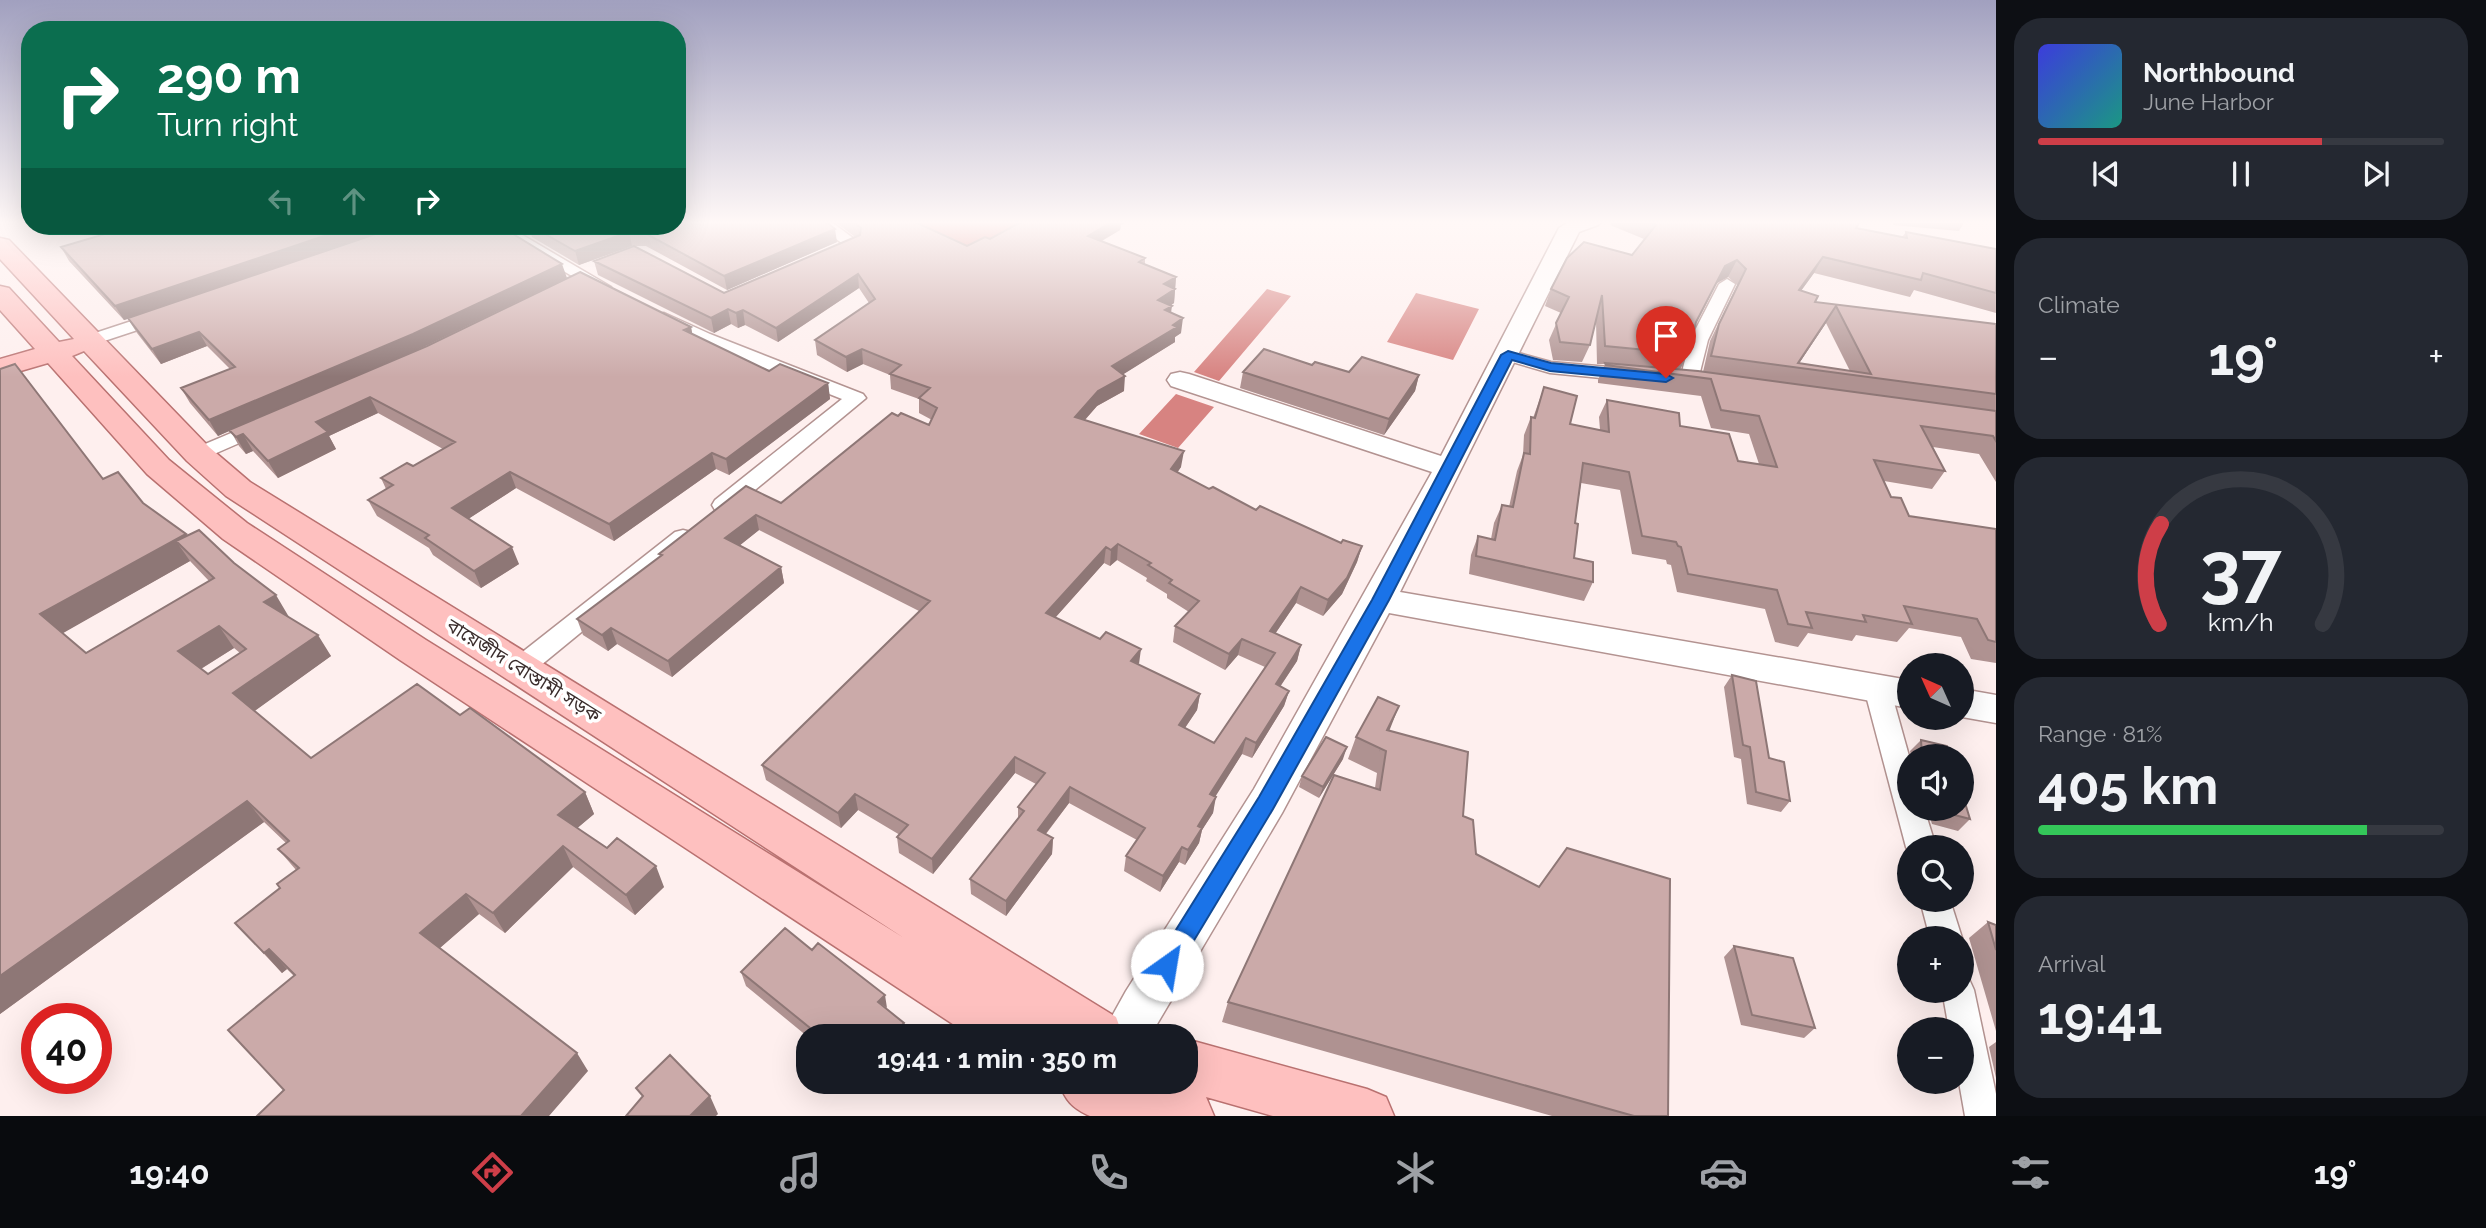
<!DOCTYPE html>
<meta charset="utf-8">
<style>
body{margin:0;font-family:Raleway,"Noto Sans Bengali",sans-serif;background:#242831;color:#f1f3f6;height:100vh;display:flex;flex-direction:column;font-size:26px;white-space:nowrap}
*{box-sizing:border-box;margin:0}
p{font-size:23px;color:#9ea1a6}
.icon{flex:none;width:38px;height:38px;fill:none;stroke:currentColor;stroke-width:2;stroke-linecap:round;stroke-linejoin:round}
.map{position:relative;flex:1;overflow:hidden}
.details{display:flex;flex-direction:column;gap:18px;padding:18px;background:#0d0f14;width:490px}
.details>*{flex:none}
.top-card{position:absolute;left:21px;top:21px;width:665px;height:214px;border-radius:28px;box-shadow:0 7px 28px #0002;background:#0b6e4f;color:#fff;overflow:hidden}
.needle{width:46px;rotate:315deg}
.fabs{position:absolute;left:1897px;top:653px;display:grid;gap:14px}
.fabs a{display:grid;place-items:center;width:77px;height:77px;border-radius:50%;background:#171b24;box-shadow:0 7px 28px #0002;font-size:35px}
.speed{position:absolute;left:21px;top:1003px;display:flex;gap:14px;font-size:35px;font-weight:700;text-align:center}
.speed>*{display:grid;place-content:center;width:91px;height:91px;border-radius:50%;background:#171b24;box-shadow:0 7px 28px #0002;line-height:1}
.speed .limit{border:10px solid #d22;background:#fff;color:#111}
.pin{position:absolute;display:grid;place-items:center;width:60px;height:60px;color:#fff;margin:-72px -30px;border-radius:50% 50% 50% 0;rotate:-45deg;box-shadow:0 0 7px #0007}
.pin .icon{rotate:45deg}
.me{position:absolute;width:77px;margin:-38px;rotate:32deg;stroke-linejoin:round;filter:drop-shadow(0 0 5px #0008)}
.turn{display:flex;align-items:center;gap:24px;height:147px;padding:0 21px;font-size:32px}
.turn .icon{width:91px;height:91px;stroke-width:2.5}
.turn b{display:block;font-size:49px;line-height:60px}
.lanes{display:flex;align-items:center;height:66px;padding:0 21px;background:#0003;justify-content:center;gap:35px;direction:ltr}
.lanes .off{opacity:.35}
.big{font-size:52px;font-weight:700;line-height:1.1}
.details .card{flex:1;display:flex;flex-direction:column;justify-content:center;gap:10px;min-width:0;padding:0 24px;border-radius:28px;background:#242831}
.details .dial{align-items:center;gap:0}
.dial svg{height:182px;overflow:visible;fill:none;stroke:#363941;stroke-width:7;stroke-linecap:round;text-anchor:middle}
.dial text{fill:#f1f3f6;stroke:none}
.song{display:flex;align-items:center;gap:21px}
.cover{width:84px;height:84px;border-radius:10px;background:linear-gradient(135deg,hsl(240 70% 55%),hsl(170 70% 35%))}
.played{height:7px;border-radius:4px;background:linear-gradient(90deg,#ce3e48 70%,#363941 70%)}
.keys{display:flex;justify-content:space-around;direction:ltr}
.heat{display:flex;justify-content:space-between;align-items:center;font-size:38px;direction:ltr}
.charge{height:10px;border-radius:5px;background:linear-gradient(90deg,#34c759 81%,#363941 0)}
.trip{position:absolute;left:796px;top:1024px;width:402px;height:70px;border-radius:28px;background:#171b24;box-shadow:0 7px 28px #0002;font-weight:700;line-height:70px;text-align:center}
.tabs{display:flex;height:112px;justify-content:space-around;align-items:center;background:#090b0e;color:#9ea1a6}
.tabs .icon{width:49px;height:49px}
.tabs .current{color:#ce3e48}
.tabs b{font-size:32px;color:#f1f3f6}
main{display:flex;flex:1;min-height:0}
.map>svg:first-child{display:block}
.water{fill:#d78381}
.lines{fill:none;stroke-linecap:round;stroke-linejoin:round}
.street-casing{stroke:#b39391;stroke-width:3}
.secondary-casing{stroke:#b39391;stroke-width:3}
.primary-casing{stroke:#b97170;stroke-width:3}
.street{fill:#fff;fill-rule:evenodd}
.secondary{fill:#fff;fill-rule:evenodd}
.primary{fill:#fec0bf;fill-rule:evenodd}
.wall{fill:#af9291;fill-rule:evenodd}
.shaded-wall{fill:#8e7776}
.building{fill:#cbaaa9;stroke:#8e7776;stroke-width:2;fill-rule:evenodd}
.route{fill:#1a73e8;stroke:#114b97;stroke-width:2}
.labels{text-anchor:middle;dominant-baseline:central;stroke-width:7;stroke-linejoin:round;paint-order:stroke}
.street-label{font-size:19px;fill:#3a2d2c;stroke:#fff}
</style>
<main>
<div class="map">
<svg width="1996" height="1116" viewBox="0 0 1996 1116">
<rect width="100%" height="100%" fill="#feefee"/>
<path class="water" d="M907,221H1036L976,251Z
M1267,289L1291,296L1219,381L1194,372Z
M1416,293L1479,309L1453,360L1387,342Z
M1176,394L1214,407L1178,448L1139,434Z"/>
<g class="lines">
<defs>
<path id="street" d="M812,221H830L861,244L853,249L847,247Z
M488,226H507L611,287L609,291H597Z
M1727,279L1735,284L1708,340L1698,380L1689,386L1682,384L1680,380L1690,340L1719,284Z
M162,311L168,312L171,316L168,320L89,346L80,341L83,337Z
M664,313L710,334L863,394L866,398L731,510H715L712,505L715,500L842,399L698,342L658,322L655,318L658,314Z
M1508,350L1551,362L1632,369L1641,375L1632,381L1550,373L1502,359L1499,355L1502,351Z
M262,420L269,422L272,426L269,430L205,458H191L188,454L191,450Z
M683,530L691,532L694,537L691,542L529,675L520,678L511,675L507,668L511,661L675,532Z
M1877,678L1886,681L1890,688L1909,756V808H1924L1936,847H1909V853L1906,847L1864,688L1868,681Z
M1920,900H1950L1962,938H1930Z
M1962,976L1969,979L1974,990L1996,1094V1116H1965L1959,1082H1962V1029H1949L1942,990H1962Z"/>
<path id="secondary" d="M1570,221H1602L1598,225L1579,232L1400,592L1909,680V708L1389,613L1282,813L1150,1036H1101L1126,991L1254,789L1432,472L1171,386L1167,380L1171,374L1180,372L1189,374L1441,456L1559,228Z
M1962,689L1996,695V723L1962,717Z"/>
<path id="primary" d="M0,238L9,240L209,447L250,482L1116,1017L1123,1036H1054L1041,1028L1045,1036H971L400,660L223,539L147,474L48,363L0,377V359L35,349L0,310V286L9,288L59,342L74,339L0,259ZM84,351L187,461L226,496L904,938L426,640L247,523L169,460L72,356Z
M1186,1039L1367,1089L1386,1097L1394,1116H1273L1206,1097L1214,1116H1090C1072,1108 1065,1100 1059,1082H1161L1169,1084L1167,1082H1186Z"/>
</defs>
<use href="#street" class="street-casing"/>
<use href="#secondary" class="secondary-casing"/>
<use href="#primary" class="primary-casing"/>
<use href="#street" class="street"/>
<use href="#secondary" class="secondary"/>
<use href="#primary" class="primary"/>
</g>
<path class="wall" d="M834,221H913L967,246L990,239L1124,223L1121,225L1120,230L1102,241L1145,258V264L1176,277L1174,303L1171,305V313L1181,333L1175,337V342L1123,374L1124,391L1097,406L1085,420L1181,467L1177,473L1209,489L1256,510L1341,543L1362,546L1357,562L1342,594L1323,616L1296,603L1275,634L1301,645L1297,661L1280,687L1289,691L1284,706L1252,758L1242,754L1215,796L1213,813L1202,830L1199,843L1185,865L1179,862L1160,892L1124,871L1126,856L1137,840L1069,803L1046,834L1053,838L1052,854L1006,916L971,894L970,879L1018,818V807L1036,784L1015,773L933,874L899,853L897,837L900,835L858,810L841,828L766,780L762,765L919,611L759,530L740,545L781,567L784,583L672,677L617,644L608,651L583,635L577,619L660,557L659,554L781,503L898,416L929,425L932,420L919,413V399L891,389L890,375L863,364L847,372L817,355L815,340L869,303L859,288L778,342L745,325L738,328L731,324L714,333L598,275L594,261L724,293L855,237ZM1117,560L1147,578L1146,581L1167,594V598L1189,612L1175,626L1173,642L1225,670L1238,655L1265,667L1214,743L1185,728L1197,710L1200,694L1139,665L1055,618L1104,563L1110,566Z
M1612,221H1860L1856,228L1902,237L1906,232L1996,249V313L1914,290L1910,297L1814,273L1801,291L1815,302L1996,324V482L1979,454L1933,447L1945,471L1932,489L1884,481L1891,497L1909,516L1996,529V663L1971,659L1961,637L1909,628L1897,642L1856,635L1852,641L1808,633L1798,647L1775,642L1765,609L1677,592L1671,565L1667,564L1666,560L1632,554L1620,490L1581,483L1575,523L1574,558L1593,582L1584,601L1469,574L1471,555L1478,536L1491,539L1494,523L1502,505L1509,507L1517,471L1523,455L1524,435L1531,417L1533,418L1544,387L1570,424L1600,430L1599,417L1607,400L1680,426L1738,461L1759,464L1749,434L1711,428L1701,396L1598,383V380L1605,364H1597L1596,321L1590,345L1582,362L1553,360L1549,340L1561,313L1545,306L1551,289L1632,255L1644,239L1610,225ZM1728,277L1737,285L1710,341L1703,372L1680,370L1688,354L1696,324L1717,283ZM1826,323L1850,371L1799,363Z
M1893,221H1965L1959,231L1893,225Z
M528,226H677L837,242L727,290L646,246H632L579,265L532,237Z
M61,247L567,278L419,349L691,327L692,334L769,371L828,383L830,399L729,475L716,469L614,541L516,488L468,519L519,564L481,588L433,555L429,548L377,516L368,500L386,489L381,478L413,466L443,449L378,413L329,436L336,449L278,478L253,451L246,454L239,446L230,430L218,436L190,403L181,388L230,369L207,346L161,364L137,333L128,319L124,320L69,261Z
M1312,365L1349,372L1419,375L1415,391L1384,435L1240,388L1243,372Z
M0,369L103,479L143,503L186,534L289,617L331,656L254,711L311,758L460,715L585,792L594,814L577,828L664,887L635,915L573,867L505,933L479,914L440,948L588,1071L284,1090L294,976L287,969L282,973L235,923L280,888L296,870L278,849L286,843L264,822L0,1014ZM190,561L209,581L86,653L62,633ZM234,648L240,653L208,674L201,669Z
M1732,675L1769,758L1790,801L1781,812L1747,804L1741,759L1734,757L1724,687Z
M1390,730L1463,816L1476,854L1668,1116H1552L1222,1022L1228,1002L1375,788L1377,773L1348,759L1356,737Z
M1921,740L1950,756H1911L1910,751Z
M1343,759L1319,798L1299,787L1302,776Z
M1927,808H1962L1970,819L1958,831L1932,824Z
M1988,922L1996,925V1031L1969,938Z
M1734,946L1815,1028L1804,1038L1741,1025L1724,957Z
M741,972L886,1009L904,1023L906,1036H808V1037L746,986Z
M1996,1042V1078L1989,1047Z"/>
<path class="shaded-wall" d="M1113,221H1125L1124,223L1121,225L1120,230L1087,249L1088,236Z
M354,226H401L124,320L115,306Z
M835,229L837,242L727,290L724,276Z
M629,232L632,246L579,265L575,251Z
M1823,257L1814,273L1789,307L1799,290Z
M1737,260L1728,277L1717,283L1725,266Z
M562,264L567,278L419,349L218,436L209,420Z
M858,274L859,288L778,342L776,328Z
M1176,277L1174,303L1157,315L1158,300L1164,284Z
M1172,306L1170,320L1165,310Z
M1836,306L1826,323L1796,368H1795Z
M728,309L731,324L714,333L711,318Z
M743,310L745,325L738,328L736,313Z
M1183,318L1181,333L1175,337V342L1111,382L1112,366Z
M691,327L694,343L684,330Z
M199,332L207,346L161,364L152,349Z
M862,349L863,364L847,372L846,357Z
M1419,375L1415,391L1384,435L1389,419Z
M1125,376L1124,391L1097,406L1074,432L1075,417L1098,391Z
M828,383L830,399L729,475L726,459Z
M370,397L378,413L329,436L336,449L278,478L268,461L316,422Z
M243,434L253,451L246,454L236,437Z
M1184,451L1181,467L1168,485L1171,469Z
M712,453L716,469L614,541L609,524Z
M510,472L516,488L459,525L452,508Z
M756,515L759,530L729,554L725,538Z
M186,534L201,555L176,541L190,561L58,636L40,614Z
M1118,544L1117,560L1110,566L1111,550Z
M1362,546L1357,562L1342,594L1323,616L1328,600Z
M512,547L519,564L481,588L474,571Z
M1106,547L1104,563L1045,629L1046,613Z
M781,567L784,583L672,677L668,661Z
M1301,587L1296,603L1266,647L1270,631Z
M276,595L289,617L264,602Z
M219,626L234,648L194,673L178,651Z
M611,628L617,644L608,651L602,635Z
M318,635L331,656L249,715L233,693Z
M1242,639L1238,655L1225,670L1229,654Z
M1301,645L1297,661L1271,700L1276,684Z
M1141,649L1139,664L1131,661Z
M1289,691L1284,706L1252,758L1256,743Z
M1200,694L1197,710L1176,741L1179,725Z
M1399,706L1390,729L1379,752L1387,730Z
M1246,738L1242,754L1207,810L1210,794Z
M1347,747L1343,759L1319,798L1323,787Z
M1015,757V773L933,874L932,859Z
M1070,787L1069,803L1037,845L1038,830Z
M585,792L594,814L568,836L558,815Z
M855,794L858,810L841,828L838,813Z
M1216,797L1213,813L1202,830L1199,843L1185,865L1188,850L1198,826Z
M247,801L264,822L0,1014V976Z
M1053,838L1052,854L1006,916V901Z
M563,846L573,867L505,933L493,913Z
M1182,847L1179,862L1160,892L1163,876Z
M656,866L664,887L635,915L626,895Z
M466,894L479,914L434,953L420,933Z
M269,949L287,969L282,973L264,953Z
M885,995L887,1008L878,1002Z
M904,1023L906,1036H893Z
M577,1053L588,1071L549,1116H521Z
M710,1096L718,1114L716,1116H690Z"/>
<path class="building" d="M677,221H825L835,229L724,276L643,232H629L575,251L531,226H677Z
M852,221H913L967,246L985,237L990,239L1023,221H1113L1088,236L1145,258L1139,262L1176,277L1164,284L1175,289L1158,300L1172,306L1165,310L1183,318L1173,325L1177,327L1112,366L1125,376L1098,391L1075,417L1184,451L1171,469L1209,489L1213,487L1256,510L1260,506L1341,543L1343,540L1362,546L1347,578L1328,600L1301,587L1270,631L1301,645L1276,684L1289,691L1256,743L1246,738L1210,794L1216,797L1198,826L1202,828L1188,850L1182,847L1163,876L1126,856L1145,828L1070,787L1038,830L1053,838L1006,901L970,879L1024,811L1018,807L1045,773L1015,757L932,859L897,837L908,825L855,794L838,813L762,765L930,601L756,515L725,538L781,567L668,661L611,628L602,635L577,619L662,555L659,554L746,486L781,503L892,413L898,416L901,413L929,425L937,408L919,398L930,388L890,374L901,365L862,349L846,357L815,340L875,299L858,274L776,328L743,310L736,313L728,309L711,318L594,261L634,246L724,293L860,235L861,228ZM1118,544L1151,563L1148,565L1172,580L1169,583L1199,601L1175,626L1229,654L1242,639L1275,653L1214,743L1179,725L1200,694L1131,661L1141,649L1106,632L1100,639L1046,613L1106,547L1111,550Z
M1645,221H1860L1856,228L1907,238L1906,232L1996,249V293L1923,273L1921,280L1823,257L1799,290L1818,296L1815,302L1996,324V394L1711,356L1719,324L1746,269L1737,260L1725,266L1696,322L1688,354L1605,346L1602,295L1590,345L1560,342L1556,323L1569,297L1551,289L1567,258L1584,242L1632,255L1656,225ZM1836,306L1871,374L1798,363Z
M132,226H354L115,306L61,247Z
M399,226H500L562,264L413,334L209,420L181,388L235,367L199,332L152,349L128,318Z
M580,272L691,327L684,330L769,371L780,364L828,383L726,459L712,453L609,524L510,472L452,508L512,547L474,571L425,538L429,535L368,500L393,485L381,478L407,463L413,466L455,442L370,397L316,422L328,432L268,461L243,434L236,437L229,430L427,346Z
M1264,349L1312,365L1315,362L1349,372L1362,357L1419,375L1389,419L1243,372Z
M1605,363L1698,371L1996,411V441L1993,436L1921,426L1945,471L1874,460L1891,497L1901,498L1909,516L1996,529V642L1988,640L1977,619L1904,606L1912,624L1863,615L1866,622L1806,612L1812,628L1788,624L1777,590L1688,574L1681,547L1678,546L1676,542L1642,536L1629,472L1583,463L1575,523L1578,524L1574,558L1593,562V582L1476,556L1478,536L1495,540L1502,505L1513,507L1524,453L1530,454L1531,417L1535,418L1544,387L1577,396L1570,424L1609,432L1607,400L1679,413L1680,426L1729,434L1738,461L1777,467L1759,416L1721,410L1711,379L1606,365Z
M15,364L103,479L118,472L143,503L186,534L40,614L86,653L214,578L176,541L199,530L234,563L276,595L264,602L318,635L233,693L311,758L417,684L460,715L470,708L585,792L558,815L607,848L617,838L656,866L626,895L563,846L493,913L466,894L420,933L577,1053L521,1116H257L284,1090L228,1030L295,975L269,949L264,953L235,923L280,888L277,884L299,868L278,849L289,841L247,801L0,976V369ZM219,626L246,649L208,674L178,651Z
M1732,675L1756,681L1769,758L1784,762L1790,801L1756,792L1750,747L1743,745Z
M1378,697L1399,706L1387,730L1468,752L1463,816L1473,820L1476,854L1539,887L1567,848L1670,879L1668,1116H1634L1228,1002L1334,775L1380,790L1386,751L1356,737Z
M1326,737L1347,747L1323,787L1302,776Z
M1921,740L1947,746L1950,756H1922Z
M1962,793L1970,819L1943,812L1942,808H1962Z
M1988,922L1996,925V950Z
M785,928L812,950L818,943L885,995L878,1002L904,1023L893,1036H820L741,972Z
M1734,946L1793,958L1815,1028L1752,1015Z
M670,1055L710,1096L690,1116H626L643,1096L636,1088Z"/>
<linearGradient id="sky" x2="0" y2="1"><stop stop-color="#a1a0bf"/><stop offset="0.59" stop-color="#fff8f7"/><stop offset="1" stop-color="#fff8f7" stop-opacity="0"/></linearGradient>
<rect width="1996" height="377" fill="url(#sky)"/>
<path class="route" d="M1508,351L1551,363L1666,374L1673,378L1666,382L1550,371L1512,360L1389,600L1273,809L1175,972L1167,975L1159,972L1156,965L1159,957L1259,797L1372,600L1501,355Z"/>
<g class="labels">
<g class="street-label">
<text transform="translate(524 670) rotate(32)">বায়েজীদ বোস্তামী সড়ক</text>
</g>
</g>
</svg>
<div class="fabs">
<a><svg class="needle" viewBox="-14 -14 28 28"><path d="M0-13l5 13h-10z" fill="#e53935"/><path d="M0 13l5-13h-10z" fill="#9ea1a6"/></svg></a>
<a><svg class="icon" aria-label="sound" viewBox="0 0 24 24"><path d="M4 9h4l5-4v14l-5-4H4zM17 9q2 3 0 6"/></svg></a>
<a><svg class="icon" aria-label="search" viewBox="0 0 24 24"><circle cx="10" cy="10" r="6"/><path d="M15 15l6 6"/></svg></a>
<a>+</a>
<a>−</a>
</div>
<div class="speed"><div class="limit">40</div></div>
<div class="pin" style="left:1666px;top:378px;background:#d93025"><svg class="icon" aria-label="arrive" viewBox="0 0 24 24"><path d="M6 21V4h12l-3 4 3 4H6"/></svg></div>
<svg class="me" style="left:1167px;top:965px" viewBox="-20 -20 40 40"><circle r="19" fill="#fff"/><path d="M0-13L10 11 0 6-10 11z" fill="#1a73e8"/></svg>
<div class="trip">19:41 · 1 min · 350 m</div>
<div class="top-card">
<div class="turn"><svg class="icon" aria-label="right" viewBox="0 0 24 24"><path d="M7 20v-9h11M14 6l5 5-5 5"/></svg><div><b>290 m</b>Turn right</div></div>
<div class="lanes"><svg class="icon off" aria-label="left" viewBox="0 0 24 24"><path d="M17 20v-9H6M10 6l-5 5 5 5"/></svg><svg class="icon off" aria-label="ahead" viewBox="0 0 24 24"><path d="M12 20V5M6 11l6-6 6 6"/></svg><svg class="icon" aria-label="right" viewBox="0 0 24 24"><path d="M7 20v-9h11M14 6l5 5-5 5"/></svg></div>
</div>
</div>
<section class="details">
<div class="card">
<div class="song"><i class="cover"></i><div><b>Northbound</b><p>June Harbor</p></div></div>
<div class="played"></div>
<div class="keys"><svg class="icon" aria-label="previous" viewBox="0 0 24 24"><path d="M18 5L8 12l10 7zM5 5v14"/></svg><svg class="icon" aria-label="pause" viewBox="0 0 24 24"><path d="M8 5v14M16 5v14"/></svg><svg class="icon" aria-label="next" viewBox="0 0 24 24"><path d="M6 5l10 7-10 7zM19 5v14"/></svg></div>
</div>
<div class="card"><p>Climate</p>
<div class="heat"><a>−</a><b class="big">19°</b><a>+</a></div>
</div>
<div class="card dial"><svg viewBox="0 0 100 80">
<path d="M14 69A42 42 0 1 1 86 69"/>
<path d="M14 69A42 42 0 0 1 15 25" stroke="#ce3e48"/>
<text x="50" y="56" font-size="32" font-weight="700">37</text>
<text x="50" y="72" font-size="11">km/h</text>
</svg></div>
<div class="card"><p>Range · 81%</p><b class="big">405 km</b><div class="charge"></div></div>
<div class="card"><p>Arrival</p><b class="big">19:41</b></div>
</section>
</main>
<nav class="tabs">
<b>19:40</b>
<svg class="icon current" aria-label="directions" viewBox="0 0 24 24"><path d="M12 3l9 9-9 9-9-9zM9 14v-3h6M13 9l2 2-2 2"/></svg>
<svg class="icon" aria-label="music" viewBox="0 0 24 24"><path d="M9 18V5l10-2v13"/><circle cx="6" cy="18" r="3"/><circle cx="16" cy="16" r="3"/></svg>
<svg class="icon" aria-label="phone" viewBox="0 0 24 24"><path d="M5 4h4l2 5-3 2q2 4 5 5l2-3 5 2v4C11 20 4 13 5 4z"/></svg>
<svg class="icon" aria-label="climate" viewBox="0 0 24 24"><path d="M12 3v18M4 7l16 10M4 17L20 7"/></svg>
<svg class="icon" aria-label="car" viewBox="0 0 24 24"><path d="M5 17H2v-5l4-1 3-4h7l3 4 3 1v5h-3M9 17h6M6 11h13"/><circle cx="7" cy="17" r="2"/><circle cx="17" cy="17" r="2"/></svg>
<svg class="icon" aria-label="filters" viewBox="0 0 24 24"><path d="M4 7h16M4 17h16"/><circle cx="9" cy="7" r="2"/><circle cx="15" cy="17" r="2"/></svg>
<b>19°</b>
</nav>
